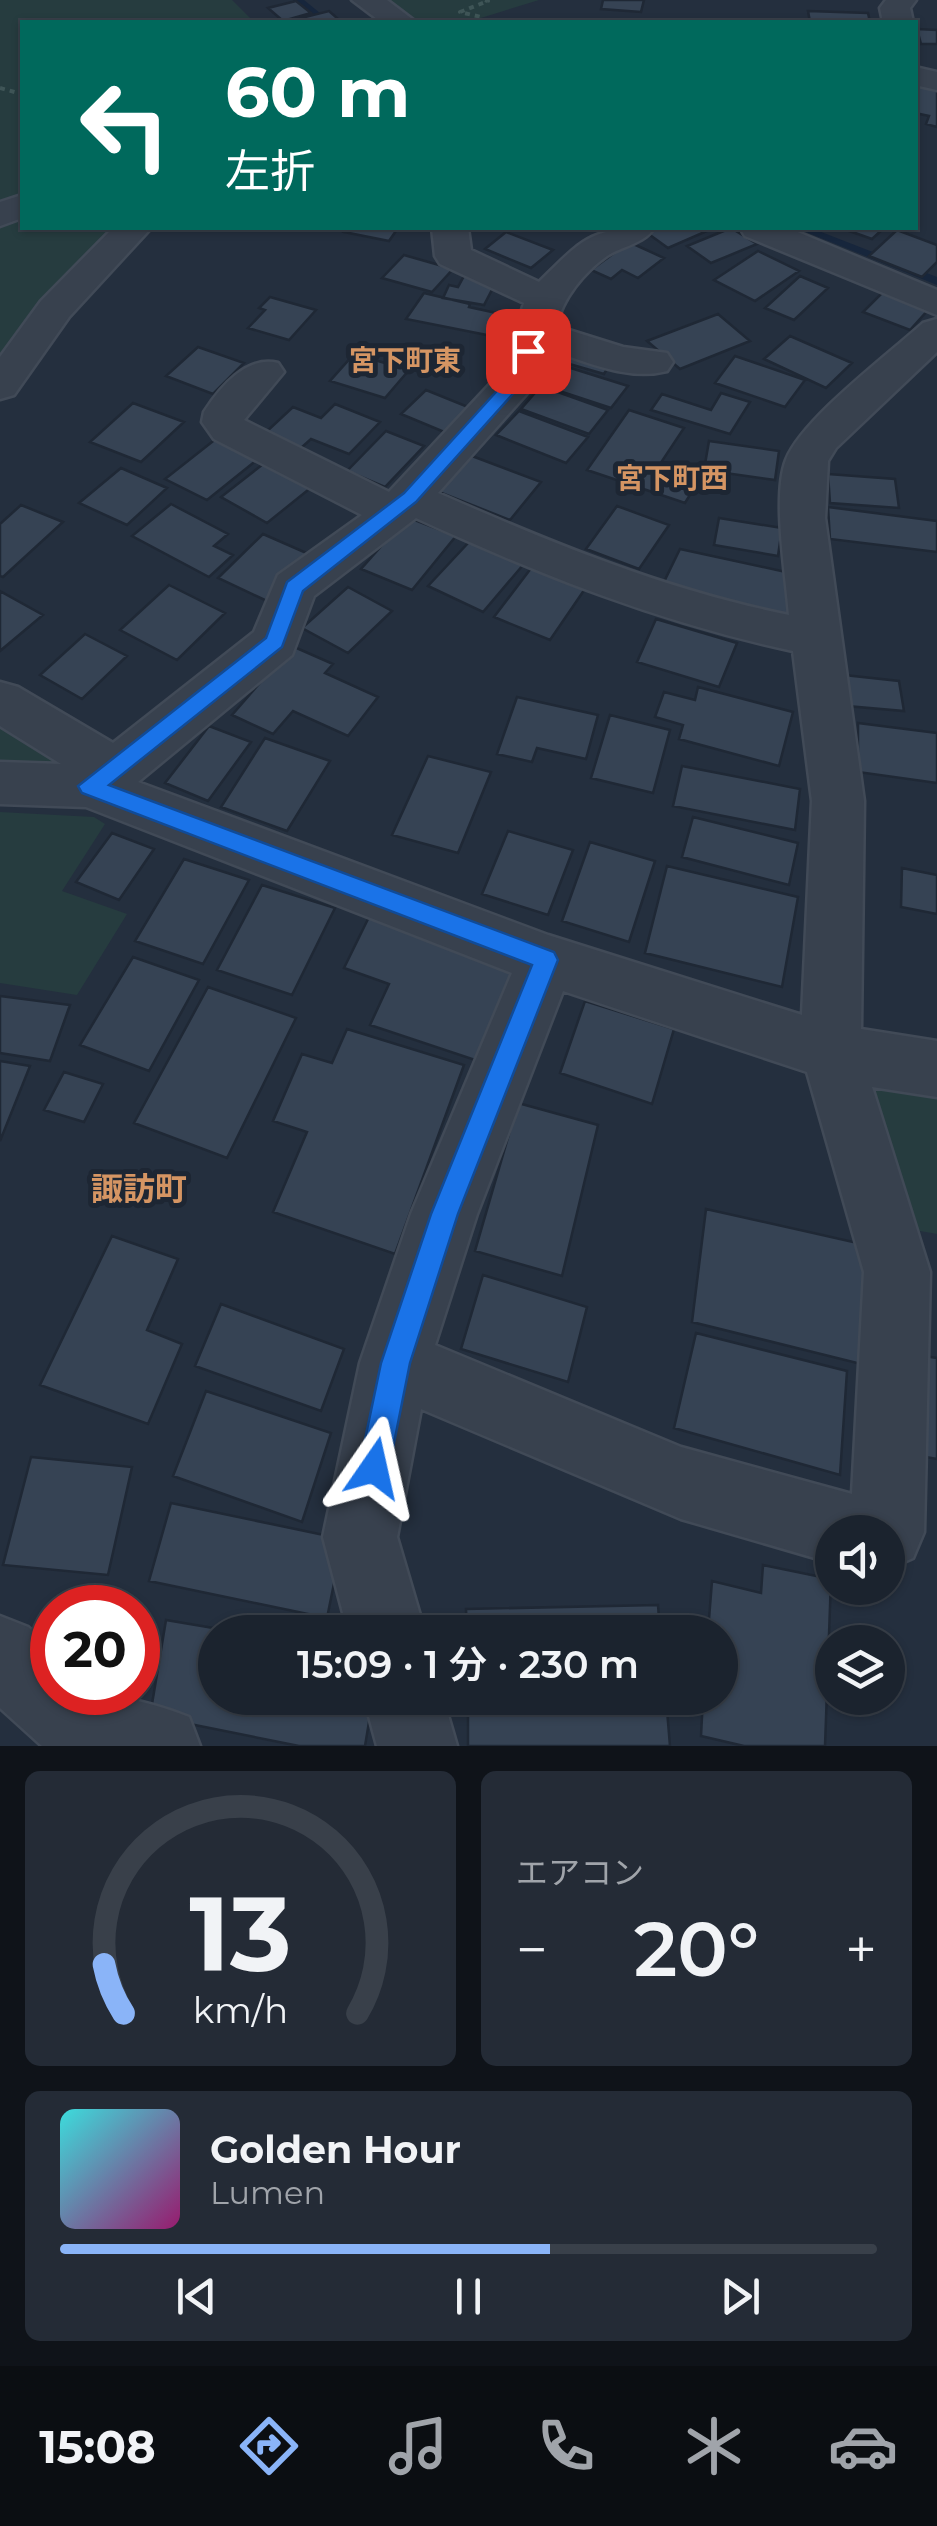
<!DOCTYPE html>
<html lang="ja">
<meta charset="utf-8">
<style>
body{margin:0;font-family:Montserrat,"Noto Sans JP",sans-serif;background:#242b36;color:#f1f3f6;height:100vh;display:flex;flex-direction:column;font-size:38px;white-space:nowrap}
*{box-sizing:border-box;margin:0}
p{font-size:32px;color:#a0a4aa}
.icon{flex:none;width:55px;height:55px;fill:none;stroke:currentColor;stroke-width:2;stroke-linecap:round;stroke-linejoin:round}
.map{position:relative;height:1746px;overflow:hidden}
.panel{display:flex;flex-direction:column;gap:25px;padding:25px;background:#0f1319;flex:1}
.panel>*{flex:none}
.hud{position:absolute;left:20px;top:20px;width:898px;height:210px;border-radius:0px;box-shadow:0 2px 8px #0004,0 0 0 2px #39404a;background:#00695c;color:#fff;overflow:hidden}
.controls{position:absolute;left:815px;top:1515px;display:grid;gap:20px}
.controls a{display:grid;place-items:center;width:90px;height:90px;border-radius:50%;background:#1b232e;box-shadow:0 2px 8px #0004,0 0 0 2px #39404a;font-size:50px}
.speed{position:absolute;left:30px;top:1585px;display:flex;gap:20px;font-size:50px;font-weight:700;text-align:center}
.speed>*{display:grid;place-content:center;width:130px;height:130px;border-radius:50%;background:#1b232e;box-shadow:0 2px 8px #0004,0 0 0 2px #39404a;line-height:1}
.speed .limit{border:15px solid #d22;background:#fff;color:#111}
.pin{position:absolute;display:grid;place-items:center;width:85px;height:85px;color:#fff;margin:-42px;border-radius:20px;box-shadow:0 5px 15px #0006}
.me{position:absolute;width:110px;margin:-55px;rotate:11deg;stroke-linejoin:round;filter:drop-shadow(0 0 8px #0008)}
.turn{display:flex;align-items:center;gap:35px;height:210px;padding:0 40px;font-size:45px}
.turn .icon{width:130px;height:130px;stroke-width:2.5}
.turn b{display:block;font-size:70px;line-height:85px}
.big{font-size:75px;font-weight:600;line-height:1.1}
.panel .widget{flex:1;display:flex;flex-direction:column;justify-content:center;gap:15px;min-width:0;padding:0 35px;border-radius:15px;background:#242b36}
.panel .dial{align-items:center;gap:0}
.dial svg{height:260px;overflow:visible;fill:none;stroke:#39404a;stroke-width:7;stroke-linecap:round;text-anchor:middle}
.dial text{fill:#f1f3f6;stroke:none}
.song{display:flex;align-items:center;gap:30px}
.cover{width:120px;height:120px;border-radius:15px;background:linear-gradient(135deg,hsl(180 70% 55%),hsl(320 70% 35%))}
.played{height:10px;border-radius:5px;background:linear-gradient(90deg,#8ab4f8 60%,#39404a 60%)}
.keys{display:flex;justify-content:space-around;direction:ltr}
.heat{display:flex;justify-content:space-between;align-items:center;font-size:55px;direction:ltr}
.panel .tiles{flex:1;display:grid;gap:25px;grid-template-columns:1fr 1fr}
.widget:last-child{grid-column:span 2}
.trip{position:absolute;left:198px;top:1615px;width:540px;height:100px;border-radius:50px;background:#1b232e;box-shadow:0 2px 8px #0004,0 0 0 2px #39404a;font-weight:600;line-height:100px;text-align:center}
.tab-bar{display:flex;height:160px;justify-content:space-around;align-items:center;background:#0b0e12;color:#a0a4aa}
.tab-bar .icon{width:70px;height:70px}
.tab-bar .current{color:#8ab4f8}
.tab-bar b{font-size:45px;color:#f1f3f6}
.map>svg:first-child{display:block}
.green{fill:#263c3f}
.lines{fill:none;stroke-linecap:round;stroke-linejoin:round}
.stream{fill:#17263c;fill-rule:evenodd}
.building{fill:#364354;stroke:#1f2835;stroke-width:2.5}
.minor-casing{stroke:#414a57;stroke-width:5}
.path{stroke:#3f5557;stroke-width:4;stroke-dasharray:5 5;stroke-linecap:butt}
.minor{fill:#38414e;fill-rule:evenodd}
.route{fill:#1a73e8;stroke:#114b97;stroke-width:2.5}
.labels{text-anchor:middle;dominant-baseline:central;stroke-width:10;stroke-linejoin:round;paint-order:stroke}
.far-neighbourhood-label{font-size:28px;font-weight:bold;fill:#d59563;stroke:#1d2633}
.neighbourhood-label{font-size:32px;font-weight:bold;fill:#d59563;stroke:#1d2633}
</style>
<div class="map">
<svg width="937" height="1746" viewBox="0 0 937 1746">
<rect width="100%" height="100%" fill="#242f3e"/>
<path class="green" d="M0,0H232L254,22H22V228H117L0,377Z
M384,0H539L468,22H416Z
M0,701L89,786L0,783Z
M0,812L94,817L105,824L62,891L127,914L77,995L0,983Z
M863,1084L937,1097V1234L909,1229Z"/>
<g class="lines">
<path class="stream" d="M293,0H304L331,22H321Z
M796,228H811L937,277V285Z"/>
</g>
<path class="building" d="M603,0H644L641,12L601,9Z
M296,1L311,13L283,21L268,8Z
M329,11L337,18L320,22L293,20Z
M808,11L868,13L870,22H810Z
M917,29L937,30V44H921Z
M915,83L937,88V127L926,124L929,116L915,113Z
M348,228H398L389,241L344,232Z
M649,228H701L707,231L668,248L643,230Z
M731,228L757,244L711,263L687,246Z
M841,228H884L872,239Z
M897,230L937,245V262L922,277L869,256Z
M506,232L553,250L531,268L485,249Z
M629,242L664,258L638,278L622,270L611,279L591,270Z
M758,251L799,271L755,301L714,280Z
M404,255L453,269L432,292L382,278Z
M464,276L496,282L484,305L443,298L449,285L458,287Z
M800,276L828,288L794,320L765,308Z
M424,293L470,304L469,307L515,317L502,338L406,319Z
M882,293L928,310L910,330L863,312Z
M270,297L316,310L289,340L248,328L265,310L259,308Z
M718,314L750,341L680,369L647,341Z
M790,336L852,363L826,388L764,359Z
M198,347L244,363L213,394L166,376Z
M560,347L612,361L604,374L552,359Z
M354,354L409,370L385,398L330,381Z
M735,356L805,380L785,407L715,383Z
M558,364L628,386L611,408L541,385Z
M541,386L608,410L589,434L521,409Z
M426,390L473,409L449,434L401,414Z
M721,393L750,402L730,434L651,410L662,394L711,410Z
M133,403L184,422L141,462L90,442Z
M335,404L380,422L349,454L311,439L301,448L265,433L293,407L321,418Z
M629,410L684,428L662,461L702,475L685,503L587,470Z
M519,411L588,437L566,463L496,435Z
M386,431L424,446L385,487L347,471Z
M217,438L258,459L207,500L165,479Z
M709,441L779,451L775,480L704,470Z
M472,456L541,482L510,520L439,492Z
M267,461L313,486L267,523L221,497Z
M121,468L167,488L127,525L79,503Z
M828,474L895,479L899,508L830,503Z
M171,504L228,534L214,546L233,555L209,577L132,536Z
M21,505L63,522L3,577L0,576V524Z
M617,506L669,525L639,569L586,549Z
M828,507L937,521V552L830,539Z
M407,517L456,536L412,590L361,569Z
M719,518L782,528L778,556L714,545Z
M263,534L311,555L267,601L218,578Z
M470,541L523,565L483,612L428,586Z
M680,549L795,574L789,618L662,586Z
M535,563L589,583L550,640L494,617Z
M169,585L225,613L177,660L120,630Z
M348,587L392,611L348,653L302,628Z
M0,591L43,615L0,651Z
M656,619L737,643L719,687L637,662Z
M85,634L127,656L82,699L40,675Z
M292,646L333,664L325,673L378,697L348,736L293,711L273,734L232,715Z
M844,675L899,681L904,711L847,706Z
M698,687L793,712L779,766L679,739L683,725L655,717L664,692L695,700Z
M517,697L598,715L586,759L537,748L532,762L497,754Z
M610,715L670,730L653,793L591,778Z
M858,723L937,733V783L858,772Z
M209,726L251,742L208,801L165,783Z
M265,738L330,761L287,831L221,807Z
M428,756L491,772L458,853L392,835Z
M682,766L800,789L795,830L673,806Z
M693,817L798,843L789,885L682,857Z
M508,831L573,850L548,915L482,894Z
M112,833L154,849L119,900L76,882Z
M590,842L655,861L629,942L562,921Z
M184,859L249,880L203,964L135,941Z
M667,866L798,897L782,987L645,953Z
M902,868L937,875V914L901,907Z
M262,885L335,908L292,995L217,970Z
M369,917L527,968L490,1065L370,1025L389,984L344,968Z
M133,957L199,980L149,1071L80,1045Z
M208,987L296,1018L227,1158L134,1123Z
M0,996L70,1005L50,1061L0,1053Z
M585,1001L674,1029L652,1104L560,1073Z
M347,1029L464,1065L395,1254L273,1212L307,1132L273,1121L302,1054L332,1063Z
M0,1061L30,1066L0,1141Z
M64,1072L103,1084L84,1122L44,1110Z
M518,1103L598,1125L562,1276L475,1251Z
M706,1209L871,1246L865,1365L692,1322Z
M112,1236L178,1259L147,1330L182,1344L148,1424L40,1385Z
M483,1275L587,1307L568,1382L461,1349Z
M221,1304L344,1349L321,1411L195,1366Z
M696,1333L847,1371L840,1475L674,1428Z
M924,1356L937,1358V1459L926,1457Z
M206,1391L331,1433L302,1522L173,1476Z
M31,1457L132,1467L108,1575L3,1565Z
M171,1503L343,1539L327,1618L149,1581Z
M763,1565L831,1579L825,1746H744L701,1736L703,1698H720V1632H708L712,1581L761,1593Z
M658,1605L660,1632H467L466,1609Z
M166,1620L237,1632H215V1698H373L365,1746H299L150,1716Z
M468,1698H666L670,1746H468Z"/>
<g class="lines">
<defs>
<path id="minor" d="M352,0H387L416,22H381Z
M886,0H916L910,8L913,22H883L880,8Z
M915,67L937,72V90L915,85Z
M22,195V218L0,226V202Z
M113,228H151L69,317L14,395L0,399V357L41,301Z
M432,228H468L471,250L539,282C584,238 589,228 654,228C644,244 622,246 607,256C583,273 563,298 556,326L623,347L667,353L673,362L667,371C628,381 587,362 550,350L538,381L438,493C552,543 666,590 789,615C786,575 772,496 786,460C802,419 889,354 923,323L937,319V352L836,448L828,461L825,518L864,801L861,1029L937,1041V1097L872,1087L930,1272L924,1532L913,1558L888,1569V1532H832V1563L681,1519L421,1409L397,1537L425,1632H348L323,1537L360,1363L411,1214L512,973L86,807L0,804V762L61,764L0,726V682L18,687L113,743L254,632L278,575L362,515L214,439L202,422L204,412C220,387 247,355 278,363L284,372L244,420L389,492L505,368L524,303L440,264L435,256ZM416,518C538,574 661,623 793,651L812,801L802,1015L548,935L138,782L292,655L314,596ZM563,991L807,1072L864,1272L852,1494L681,1447L435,1345L477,1214Z
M740,228H788L937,290V315L745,236Z
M0,1616L28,1627L52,1649V1692C102,1692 143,1699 189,1717L200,1746H42L0,1708Z
M364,1698H443L457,1746H377Z"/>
</defs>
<use href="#minor" class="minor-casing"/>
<path class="path" d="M474,22L481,17L460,12L488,1L485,0
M500,22H509
M0,88L22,94"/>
<use href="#minor" class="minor"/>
</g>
<path class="route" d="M522,348L536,351L529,376L416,502L303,591L282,647L109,785L554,952L558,960L458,1214L410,1363L389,1468L385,1478L374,1483L364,1478L359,1468L381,1363L431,1214L532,965L82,793L78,786L266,638L287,582L404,493L515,371Z"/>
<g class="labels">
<g class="far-neighbourhood-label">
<text x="405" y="360">宮下町東</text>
<text x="672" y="478">宮下町西</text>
</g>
<g class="neighbourhood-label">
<text x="139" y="1188">諏訪町</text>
</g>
</g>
</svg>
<div class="controls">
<a><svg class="icon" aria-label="sound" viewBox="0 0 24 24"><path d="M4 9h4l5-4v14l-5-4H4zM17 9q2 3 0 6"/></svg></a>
<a><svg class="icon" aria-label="layers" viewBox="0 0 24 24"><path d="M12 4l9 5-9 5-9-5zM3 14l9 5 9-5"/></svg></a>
</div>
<div class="speed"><div class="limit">20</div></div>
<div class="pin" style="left:528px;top:351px;background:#d93025"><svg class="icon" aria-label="arrive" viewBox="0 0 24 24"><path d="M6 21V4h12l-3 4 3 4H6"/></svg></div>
<svg class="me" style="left:374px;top:1468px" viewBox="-20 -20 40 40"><path d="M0-17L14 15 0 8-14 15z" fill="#1a73e8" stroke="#fff" stroke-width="4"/></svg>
<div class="trip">15:09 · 1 分 · 230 m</div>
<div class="hud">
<div class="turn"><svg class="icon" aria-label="left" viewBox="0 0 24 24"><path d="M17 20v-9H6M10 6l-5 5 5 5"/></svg><div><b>60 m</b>左折</div></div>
</div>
</div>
<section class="panel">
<div class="tiles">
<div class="widget dial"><svg viewBox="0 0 100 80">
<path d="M14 69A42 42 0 1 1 86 69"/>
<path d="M14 69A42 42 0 0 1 8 54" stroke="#8ab4f8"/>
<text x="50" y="56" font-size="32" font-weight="700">13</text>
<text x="50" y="72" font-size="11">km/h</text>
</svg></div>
<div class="widget"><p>エアコン</p>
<div class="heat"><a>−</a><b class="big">20°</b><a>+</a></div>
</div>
<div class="widget">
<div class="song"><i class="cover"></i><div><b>Golden Hour</b><p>Lumen</p></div></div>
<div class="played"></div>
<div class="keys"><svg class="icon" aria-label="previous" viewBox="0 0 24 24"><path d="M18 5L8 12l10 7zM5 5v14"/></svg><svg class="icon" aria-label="pause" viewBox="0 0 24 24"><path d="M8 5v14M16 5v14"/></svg><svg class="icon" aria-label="next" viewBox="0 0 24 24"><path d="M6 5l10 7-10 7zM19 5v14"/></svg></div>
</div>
</div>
</section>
<nav class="tab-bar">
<b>15:08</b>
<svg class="icon current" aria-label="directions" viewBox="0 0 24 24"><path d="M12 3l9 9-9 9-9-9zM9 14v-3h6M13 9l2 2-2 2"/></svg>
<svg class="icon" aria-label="music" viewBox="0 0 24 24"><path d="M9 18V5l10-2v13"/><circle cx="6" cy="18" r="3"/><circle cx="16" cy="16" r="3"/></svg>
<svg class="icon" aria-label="phone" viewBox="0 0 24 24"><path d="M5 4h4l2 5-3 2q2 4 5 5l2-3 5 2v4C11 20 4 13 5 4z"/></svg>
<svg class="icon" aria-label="climate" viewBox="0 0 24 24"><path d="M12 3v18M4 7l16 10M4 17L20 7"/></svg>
<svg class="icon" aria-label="car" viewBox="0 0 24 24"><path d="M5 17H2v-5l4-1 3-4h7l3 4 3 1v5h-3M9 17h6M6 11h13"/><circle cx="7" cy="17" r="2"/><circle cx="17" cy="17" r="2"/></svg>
</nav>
